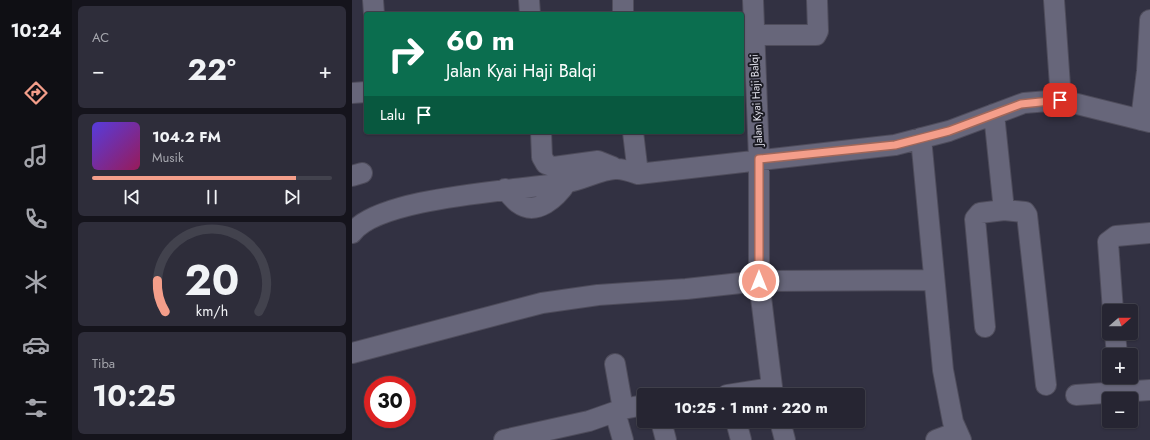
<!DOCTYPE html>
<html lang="id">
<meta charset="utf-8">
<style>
body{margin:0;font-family:Jost,sans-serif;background:#2e2d3a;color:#f1f3f6;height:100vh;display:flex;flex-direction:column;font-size:15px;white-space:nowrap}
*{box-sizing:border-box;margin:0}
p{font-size:13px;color:#a4a5ac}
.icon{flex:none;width:22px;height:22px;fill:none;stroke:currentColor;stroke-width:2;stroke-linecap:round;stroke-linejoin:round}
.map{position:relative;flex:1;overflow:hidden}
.side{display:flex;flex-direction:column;gap:6px;padding:6px;background:#15141c;width:280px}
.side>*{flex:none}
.hud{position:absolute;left:12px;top:12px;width:380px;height:122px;border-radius:4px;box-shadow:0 1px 3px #0004,0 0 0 1px #42424d;background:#0b6e4f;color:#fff;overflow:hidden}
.needle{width:26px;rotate:70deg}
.tools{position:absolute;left:750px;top:304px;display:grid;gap:8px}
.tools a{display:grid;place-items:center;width:36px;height:36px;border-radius:4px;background:#262532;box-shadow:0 1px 3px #0004,0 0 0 1px #42424d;font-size:20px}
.speed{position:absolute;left:12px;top:376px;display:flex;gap:8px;font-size:20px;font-weight:700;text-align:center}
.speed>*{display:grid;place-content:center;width:52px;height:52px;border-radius:50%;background:#262532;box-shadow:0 1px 3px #0004,0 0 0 1px #42424d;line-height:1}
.speed .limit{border:6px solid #d22;background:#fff;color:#111}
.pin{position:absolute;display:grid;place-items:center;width:34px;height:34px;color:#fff;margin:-17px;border-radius:8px;box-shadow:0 2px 6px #0006}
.me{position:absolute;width:44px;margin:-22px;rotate:0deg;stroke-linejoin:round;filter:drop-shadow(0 0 3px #0008)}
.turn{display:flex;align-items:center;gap:14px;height:84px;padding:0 16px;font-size:18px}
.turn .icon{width:52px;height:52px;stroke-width:2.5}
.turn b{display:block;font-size:28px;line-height:34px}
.then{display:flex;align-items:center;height:38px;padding:0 16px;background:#0003;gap:8px;font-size:15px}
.big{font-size:30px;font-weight:700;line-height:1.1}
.side .widget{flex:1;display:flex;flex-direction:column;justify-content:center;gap:6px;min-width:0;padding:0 14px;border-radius:6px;background:#2e2d3a}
.side .dial{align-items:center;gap:0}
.dial svg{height:104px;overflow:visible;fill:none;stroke:#42424d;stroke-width:7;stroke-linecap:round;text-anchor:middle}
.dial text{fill:#f1f3f6;stroke:none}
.song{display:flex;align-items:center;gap:12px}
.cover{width:48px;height:48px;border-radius:6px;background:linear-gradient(135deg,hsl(250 70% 55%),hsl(330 70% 35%))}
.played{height:4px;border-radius:2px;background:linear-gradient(90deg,#f49e8a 85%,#42424d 85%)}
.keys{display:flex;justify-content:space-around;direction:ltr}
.heat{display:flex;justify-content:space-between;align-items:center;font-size:22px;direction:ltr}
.trip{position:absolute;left:285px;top:388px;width:228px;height:40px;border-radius:4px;background:#262532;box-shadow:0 1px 3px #0004,0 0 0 1px #42424d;font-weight:700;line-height:40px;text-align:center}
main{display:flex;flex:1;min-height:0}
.tabs{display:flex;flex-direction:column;width:72px;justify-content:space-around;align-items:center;background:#0f0f14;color:#a4a5ac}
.tabs .icon{width:28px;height:28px}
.tabs .active{color:#f49e8a}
.tabs b{font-size:18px;color:#f1f3f6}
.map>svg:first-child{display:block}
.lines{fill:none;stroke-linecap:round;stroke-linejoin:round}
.minor-casing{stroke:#4e4c5b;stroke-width:22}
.minor{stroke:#67667a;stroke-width:20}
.route-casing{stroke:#9f675a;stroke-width:10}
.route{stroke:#f49e8a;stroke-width:7}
.labels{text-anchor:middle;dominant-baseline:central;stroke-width:4;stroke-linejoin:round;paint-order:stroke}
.street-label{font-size:11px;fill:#e1e1ec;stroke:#1a1a22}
</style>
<main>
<nav class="tabs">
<b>10:24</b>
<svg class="icon active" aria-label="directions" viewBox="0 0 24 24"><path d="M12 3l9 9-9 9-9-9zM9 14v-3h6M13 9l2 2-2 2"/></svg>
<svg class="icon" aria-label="music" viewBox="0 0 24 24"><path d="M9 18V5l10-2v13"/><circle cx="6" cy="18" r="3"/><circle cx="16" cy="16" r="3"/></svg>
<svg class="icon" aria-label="phone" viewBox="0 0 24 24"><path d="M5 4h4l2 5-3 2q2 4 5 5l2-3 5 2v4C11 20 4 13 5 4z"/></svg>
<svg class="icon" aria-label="climate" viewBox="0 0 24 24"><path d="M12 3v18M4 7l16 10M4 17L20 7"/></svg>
<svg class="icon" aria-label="car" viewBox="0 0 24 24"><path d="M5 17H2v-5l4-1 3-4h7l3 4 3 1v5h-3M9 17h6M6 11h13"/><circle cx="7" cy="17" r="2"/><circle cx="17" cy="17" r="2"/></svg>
<svg class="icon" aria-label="filters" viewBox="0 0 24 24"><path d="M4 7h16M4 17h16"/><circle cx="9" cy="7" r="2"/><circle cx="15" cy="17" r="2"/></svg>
</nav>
<section class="side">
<div class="widget"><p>AC</p>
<div class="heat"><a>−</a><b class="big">22°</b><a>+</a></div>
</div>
<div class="widget">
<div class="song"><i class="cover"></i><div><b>104.2 FM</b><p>Musik</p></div></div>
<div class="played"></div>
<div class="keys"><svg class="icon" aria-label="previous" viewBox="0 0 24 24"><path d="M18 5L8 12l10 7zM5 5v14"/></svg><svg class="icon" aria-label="pause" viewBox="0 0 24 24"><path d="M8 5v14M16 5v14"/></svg><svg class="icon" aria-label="next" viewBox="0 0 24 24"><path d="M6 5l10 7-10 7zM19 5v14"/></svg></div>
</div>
<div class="widget dial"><svg viewBox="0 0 100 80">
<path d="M14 69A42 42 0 1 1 86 69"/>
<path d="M14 69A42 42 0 0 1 8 45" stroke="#f49e8a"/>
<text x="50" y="56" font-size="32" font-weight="700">20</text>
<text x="50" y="72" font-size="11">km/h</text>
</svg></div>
<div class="widget"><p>Tiba</p><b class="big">10:25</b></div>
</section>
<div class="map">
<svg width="798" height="440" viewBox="0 0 798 440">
<rect width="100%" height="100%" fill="#323142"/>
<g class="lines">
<defs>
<path id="minor" d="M21,0L22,14
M177,0L178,14
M271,0V14
M401,0L407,159V281L421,395
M702,0L709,100
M402,35H464L466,31L465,0
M0,93L14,92
M642,114L652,210L673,212L675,215L694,385
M789,120L795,71L798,20
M189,132L190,157L194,164L202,167L246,161L261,167
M281,132L286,174
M569,138L591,370L601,422L609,440
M0,176L10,173
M153,189C157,194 161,199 166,203C185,217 205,197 215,182
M0,233C28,196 168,191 216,182C230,180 252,168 265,169C272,169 280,172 286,174L543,145L597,131L672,103L709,100L798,122
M761,311L756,242L764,236L798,233
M633,327L623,219L628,213L652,210
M763,333L765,355
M0,353L190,303L246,295L334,289L407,281L582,280
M263,364L271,409
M375,395L419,388
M724,395L798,390
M263,412L271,440
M309,421L314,440
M384,421L389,440
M428,421L433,440
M152,440L237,421L271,409L292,405
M584,440L605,432"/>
</defs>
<use href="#minor" class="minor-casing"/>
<use href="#minor" class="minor"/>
</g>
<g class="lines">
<defs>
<path id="route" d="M407,281V159L543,145L597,131L669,104L708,100"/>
</defs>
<use href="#route" class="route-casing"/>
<use href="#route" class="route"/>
</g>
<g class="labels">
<g class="street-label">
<text transform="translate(404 100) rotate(-93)">Jalan Kyai Haji Balqi</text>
</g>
</g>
</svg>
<div class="tools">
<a><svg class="needle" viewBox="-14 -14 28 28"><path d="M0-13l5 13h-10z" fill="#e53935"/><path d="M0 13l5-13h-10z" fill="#a4a5ac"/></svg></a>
<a>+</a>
<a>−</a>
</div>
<div class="speed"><div class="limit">30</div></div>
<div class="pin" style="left:708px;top:100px;background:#d93025"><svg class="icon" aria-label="arrive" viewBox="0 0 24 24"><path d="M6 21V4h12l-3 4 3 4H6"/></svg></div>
<svg class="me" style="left:407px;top:281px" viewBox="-20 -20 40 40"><circle r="17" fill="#f49e8a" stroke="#fff" stroke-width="3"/><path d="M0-11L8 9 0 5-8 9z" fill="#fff"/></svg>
<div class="trip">10:25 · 1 mnt · 220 m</div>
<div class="hud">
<div class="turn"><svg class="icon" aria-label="right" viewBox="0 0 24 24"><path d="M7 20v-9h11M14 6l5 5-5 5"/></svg><div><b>60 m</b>Jalan Kyai Haji Balqi</div></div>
<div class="then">Lalu<svg class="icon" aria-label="arrive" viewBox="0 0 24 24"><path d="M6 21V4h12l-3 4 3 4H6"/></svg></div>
</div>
</div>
</main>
